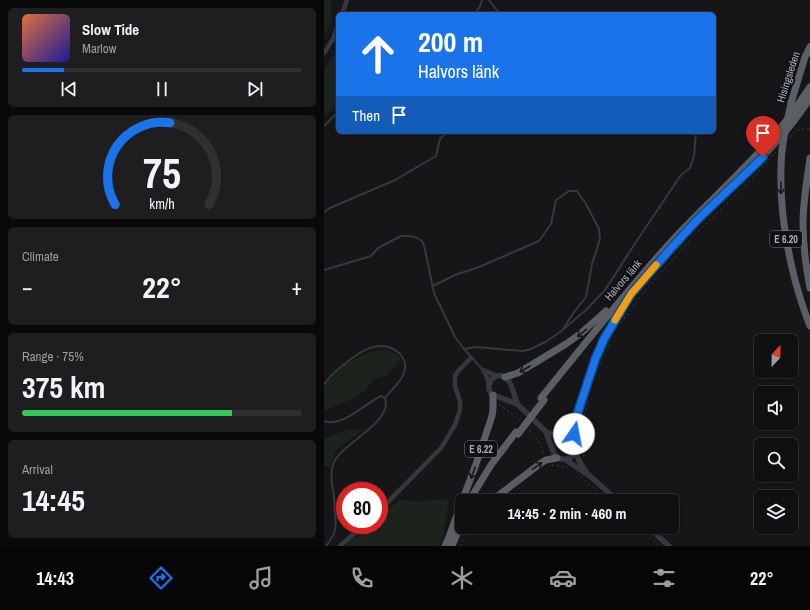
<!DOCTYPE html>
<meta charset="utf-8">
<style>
body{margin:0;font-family:"Archivo Narrow",sans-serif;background:#1e1e20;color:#f1f3f6;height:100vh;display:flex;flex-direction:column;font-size:15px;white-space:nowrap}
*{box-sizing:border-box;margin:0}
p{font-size:13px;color:#9c9d9f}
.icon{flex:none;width:22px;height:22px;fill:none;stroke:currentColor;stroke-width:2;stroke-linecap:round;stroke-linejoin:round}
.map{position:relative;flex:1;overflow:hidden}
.panel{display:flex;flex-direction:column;gap:8px;padding:8px;background:#09090a;width:324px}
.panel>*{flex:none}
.hud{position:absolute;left:12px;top:12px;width:380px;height:122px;border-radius:6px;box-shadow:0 1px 3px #0004,0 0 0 1px #303032;background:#1a73e8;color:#fff;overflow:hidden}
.needle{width:26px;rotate:22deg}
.fabs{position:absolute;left:430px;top:334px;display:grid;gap:8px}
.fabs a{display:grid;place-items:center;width:44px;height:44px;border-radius:6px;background:#101012;box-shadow:0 1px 3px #0004,0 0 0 1px #303032;font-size:20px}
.speed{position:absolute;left:12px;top:482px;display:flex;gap:8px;font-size:20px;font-weight:700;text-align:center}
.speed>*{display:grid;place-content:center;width:52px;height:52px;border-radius:50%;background:#101012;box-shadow:0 1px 3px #0004,0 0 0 1px #303032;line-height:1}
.speed .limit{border:6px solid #d22;background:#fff;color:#111}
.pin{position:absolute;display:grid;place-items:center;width:34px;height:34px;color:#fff;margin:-41px -17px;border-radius:50% 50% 50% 0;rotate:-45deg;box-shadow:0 0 4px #0007}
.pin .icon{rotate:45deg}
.me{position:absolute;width:44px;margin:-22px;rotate:12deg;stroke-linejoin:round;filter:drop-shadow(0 0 3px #0008)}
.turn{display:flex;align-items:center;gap:14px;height:84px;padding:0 16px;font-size:18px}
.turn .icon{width:52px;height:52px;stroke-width:2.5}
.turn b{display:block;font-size:28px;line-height:34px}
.then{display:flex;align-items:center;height:38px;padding:0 16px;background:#0003;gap:8px;font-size:15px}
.big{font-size:30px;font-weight:700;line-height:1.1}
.panel .widget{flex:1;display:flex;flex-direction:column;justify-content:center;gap:6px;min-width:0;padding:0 14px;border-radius:6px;background:#1e1e20}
.panel .dial{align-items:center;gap:0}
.dial svg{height:104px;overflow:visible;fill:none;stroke:#303032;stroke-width:7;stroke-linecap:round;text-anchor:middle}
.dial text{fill:#f1f3f6;stroke:none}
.song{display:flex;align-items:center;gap:12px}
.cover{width:48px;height:48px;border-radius:6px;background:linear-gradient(135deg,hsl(20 70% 55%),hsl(240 70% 35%))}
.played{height:4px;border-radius:2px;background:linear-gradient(90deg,#1a73e8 15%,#303032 15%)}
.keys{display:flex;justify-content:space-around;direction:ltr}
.heat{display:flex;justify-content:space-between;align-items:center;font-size:22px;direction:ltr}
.charge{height:6px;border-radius:3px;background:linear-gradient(90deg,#34c759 75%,#303032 0)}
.trip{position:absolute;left:131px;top:494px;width:224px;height:40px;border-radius:6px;background:#101012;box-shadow:0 1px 3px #0004,0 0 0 1px #303032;font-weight:700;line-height:40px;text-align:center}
.tabs{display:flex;height:64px;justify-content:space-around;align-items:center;background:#060607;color:#9c9d9f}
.tabs .icon{width:28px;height:28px}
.tabs .on{color:#1a73e8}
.tabs b{font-size:18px;color:#f1f3f6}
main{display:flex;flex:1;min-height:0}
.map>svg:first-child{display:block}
.green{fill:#1c231d}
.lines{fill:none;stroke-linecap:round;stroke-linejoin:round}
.path{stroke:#3d3f44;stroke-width:1;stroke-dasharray:2 3;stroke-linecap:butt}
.service{stroke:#37383d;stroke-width:2}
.minor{stroke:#37383d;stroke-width:4.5}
.tertiary{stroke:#37383d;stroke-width:5.5}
.trunk{stroke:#5b5e65;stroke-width:7}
.trunk-bridge{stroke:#5b5e65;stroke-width:7}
.oneway{stroke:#18191b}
.route-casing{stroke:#114b97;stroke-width:10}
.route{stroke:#1a73e8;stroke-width:7}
.slow{stroke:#f59e0b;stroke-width:7}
.labels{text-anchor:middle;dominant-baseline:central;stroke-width:4;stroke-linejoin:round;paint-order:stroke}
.shield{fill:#111113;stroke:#7b7e86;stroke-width:1}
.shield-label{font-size:10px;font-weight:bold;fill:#a8adb8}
.street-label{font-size:11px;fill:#a8adb8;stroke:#111113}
</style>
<main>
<section class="panel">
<div class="widget">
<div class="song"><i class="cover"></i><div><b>Slow Tide</b><p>Marlow</p></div></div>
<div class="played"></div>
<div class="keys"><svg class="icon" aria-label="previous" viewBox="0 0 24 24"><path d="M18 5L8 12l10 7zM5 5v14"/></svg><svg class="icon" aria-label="pause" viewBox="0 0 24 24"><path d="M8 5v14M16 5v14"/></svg><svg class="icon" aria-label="next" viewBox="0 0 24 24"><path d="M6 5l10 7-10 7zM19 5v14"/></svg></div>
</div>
<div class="widget dial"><svg viewBox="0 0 100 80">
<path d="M14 69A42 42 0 1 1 86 69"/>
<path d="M14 69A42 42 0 0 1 56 6" stroke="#1a73e8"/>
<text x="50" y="56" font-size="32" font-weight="700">75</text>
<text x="50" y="72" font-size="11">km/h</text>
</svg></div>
<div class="widget"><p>Climate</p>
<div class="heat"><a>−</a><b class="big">22°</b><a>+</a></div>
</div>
<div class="widget"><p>Range · 75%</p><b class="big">375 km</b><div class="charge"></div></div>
<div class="widget"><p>Arrival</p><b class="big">14:45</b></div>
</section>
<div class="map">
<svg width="486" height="546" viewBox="0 0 486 546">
<rect width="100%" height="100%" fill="#161618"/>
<path class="green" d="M0,0H7C8,13 9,25 0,35Z
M14,48V104L0,116V69L13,50Z
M61,349L70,353L77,358L64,375L50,379L41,391L25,400L0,411C0,405 0,395 0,389C1,384 5,380 9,376C24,360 39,353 61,349Z
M24,429L38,430L13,449L6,466H0V439Z
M125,499L119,537L115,546H20L46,525H55V517L76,500L95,501Z"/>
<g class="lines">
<path class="path" d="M466,137C472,130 477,128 486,129
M297,323L321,291L340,269L373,233L428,179L452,152
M282,351L286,341
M276,364L281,354
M175,405L183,410L196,421
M256,429L265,400
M205,430L214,440L220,454
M256,440L260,459
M228,465L235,466L244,468
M257,477L285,501
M314,527L335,546
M136,546L140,537L147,527"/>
<path class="service" d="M165,0L176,14
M151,14L156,6L158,0
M0,126L14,112
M0,212L6,208L71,180L112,156L116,139L122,132
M0,270L47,256L54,248L77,236H85L91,237L98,241L100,245L110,293L131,337L140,349L158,369
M109,286L131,275L155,267L215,241L227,224L232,200L245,191H253L262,204L275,229L276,239L268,264L262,297L250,312L239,329
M140,349L152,347L199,351L207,349L223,341L236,332L262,310L281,290L310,245L357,175L366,168L370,156L372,132
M0,385C6,375 13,370 22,363C34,353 51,341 67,348C71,350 75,352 77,355C81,360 82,367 80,373C77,382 67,390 61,398
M0,421C19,428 41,403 57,396L61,398
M2,546C5,542 8,538 10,533C12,528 12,521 11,515C11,509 10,502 10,496C8,484 5,471 11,460C21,442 69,422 61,398"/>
<path class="minor" d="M18,14L23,0
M0,53L9,39L14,25
M159,370L174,376
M159,370L162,375L165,384
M55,511L117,448L131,425L136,410V401L131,386V376L135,370L147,358
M16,546L40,525"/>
<path class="tertiary" d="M193,404C191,397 188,385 184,380C175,368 159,382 167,394L193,404L206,416L222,432L231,456C245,466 258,450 246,441C241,437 229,435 222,432
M250,451L257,464L262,471
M242,460L266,476L294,501
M324,527L345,546"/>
<path class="trunk" d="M467,103L481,57L486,47
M458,150C454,194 460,237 471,280C475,295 480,311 486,326
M486,158C483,180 479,202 479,223C479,245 482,267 486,288
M410,185C438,158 465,131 486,98
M181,377L194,373L242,344L256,334L282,311
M217,398C259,346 300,294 345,244C380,206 420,171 454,131C466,117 476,102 486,87
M250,446V426L271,360L280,339L307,294
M138,501L151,467L168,416L169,409V395
M145,501L167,465L192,432
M167,501L217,463L222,460L233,458
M125,537L138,501
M121,546L127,533
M128,546L138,522"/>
<path class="trunk-bridge" d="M458,150L461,131L467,103
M194,434L220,400"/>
</g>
<defs><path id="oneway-shaft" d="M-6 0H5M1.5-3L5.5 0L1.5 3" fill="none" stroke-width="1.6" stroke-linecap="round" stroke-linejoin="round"/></defs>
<g class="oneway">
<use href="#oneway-shaft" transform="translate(457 188) rotate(90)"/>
<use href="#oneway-shaft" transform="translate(258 333) rotate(141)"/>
<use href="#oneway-shaft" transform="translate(201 369) rotate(150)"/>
<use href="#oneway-shaft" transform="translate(213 466) rotate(-36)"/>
<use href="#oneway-shaft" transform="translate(149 473) rotate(111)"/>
</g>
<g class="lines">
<defs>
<path id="route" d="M250,434L253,415L271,360L280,339L307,294L349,246L374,219L439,157"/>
</defs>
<use href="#route" class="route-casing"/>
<use href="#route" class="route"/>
<path class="slow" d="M291,320L307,294L332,265"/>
</g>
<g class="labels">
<g class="shield">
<rect x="446" y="231" width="32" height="16" rx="3"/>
<rect x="141" y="441" width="32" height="16" rx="3"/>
</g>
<g class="shield-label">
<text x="462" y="239">E 6.20</text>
<text x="157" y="449">E 6.22</text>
</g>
<g class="street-label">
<text transform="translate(464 77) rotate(-72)">Hisingsleden</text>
<text transform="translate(299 280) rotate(-49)">Halvors länk</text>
</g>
</g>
</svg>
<div class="fabs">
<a><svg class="needle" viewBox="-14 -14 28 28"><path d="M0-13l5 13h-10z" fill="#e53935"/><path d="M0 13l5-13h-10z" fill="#9c9d9f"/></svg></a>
<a><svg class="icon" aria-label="sound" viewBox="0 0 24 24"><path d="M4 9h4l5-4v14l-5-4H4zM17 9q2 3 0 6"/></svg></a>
<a><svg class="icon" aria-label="search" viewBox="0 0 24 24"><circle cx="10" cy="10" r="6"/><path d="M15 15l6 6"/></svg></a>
<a><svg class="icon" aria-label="layers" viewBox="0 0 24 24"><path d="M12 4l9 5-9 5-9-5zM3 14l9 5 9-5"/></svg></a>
</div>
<div class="speed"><div class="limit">80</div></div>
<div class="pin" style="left:439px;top:157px;background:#d93025"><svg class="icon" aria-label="arrive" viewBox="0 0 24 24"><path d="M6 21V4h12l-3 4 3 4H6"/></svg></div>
<svg class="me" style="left:250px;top:434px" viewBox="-20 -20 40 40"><circle r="19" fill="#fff"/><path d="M0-13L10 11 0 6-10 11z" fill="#1a73e8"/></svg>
<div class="trip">14:45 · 2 min · 460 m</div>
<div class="hud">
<div class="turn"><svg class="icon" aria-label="ahead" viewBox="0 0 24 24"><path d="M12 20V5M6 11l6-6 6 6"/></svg><div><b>200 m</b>Halvors länk</div></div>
<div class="then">Then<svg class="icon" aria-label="arrive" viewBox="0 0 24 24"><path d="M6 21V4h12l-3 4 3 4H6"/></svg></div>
</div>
</div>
</main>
<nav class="tabs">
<b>14:43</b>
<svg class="icon on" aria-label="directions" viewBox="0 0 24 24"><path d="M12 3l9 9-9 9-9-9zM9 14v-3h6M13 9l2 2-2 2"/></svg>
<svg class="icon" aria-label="music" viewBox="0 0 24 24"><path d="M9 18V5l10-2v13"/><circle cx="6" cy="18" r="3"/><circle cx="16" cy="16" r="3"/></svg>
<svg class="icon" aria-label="phone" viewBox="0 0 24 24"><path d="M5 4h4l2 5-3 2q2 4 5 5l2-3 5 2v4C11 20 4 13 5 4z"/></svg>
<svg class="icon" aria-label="climate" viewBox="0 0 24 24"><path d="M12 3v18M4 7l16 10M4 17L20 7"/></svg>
<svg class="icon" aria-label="car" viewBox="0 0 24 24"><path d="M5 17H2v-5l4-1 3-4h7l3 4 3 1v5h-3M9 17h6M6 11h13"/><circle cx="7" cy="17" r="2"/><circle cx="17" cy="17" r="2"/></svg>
<svg class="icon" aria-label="filters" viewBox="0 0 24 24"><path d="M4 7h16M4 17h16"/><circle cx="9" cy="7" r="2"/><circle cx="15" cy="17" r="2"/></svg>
<b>22°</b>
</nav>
